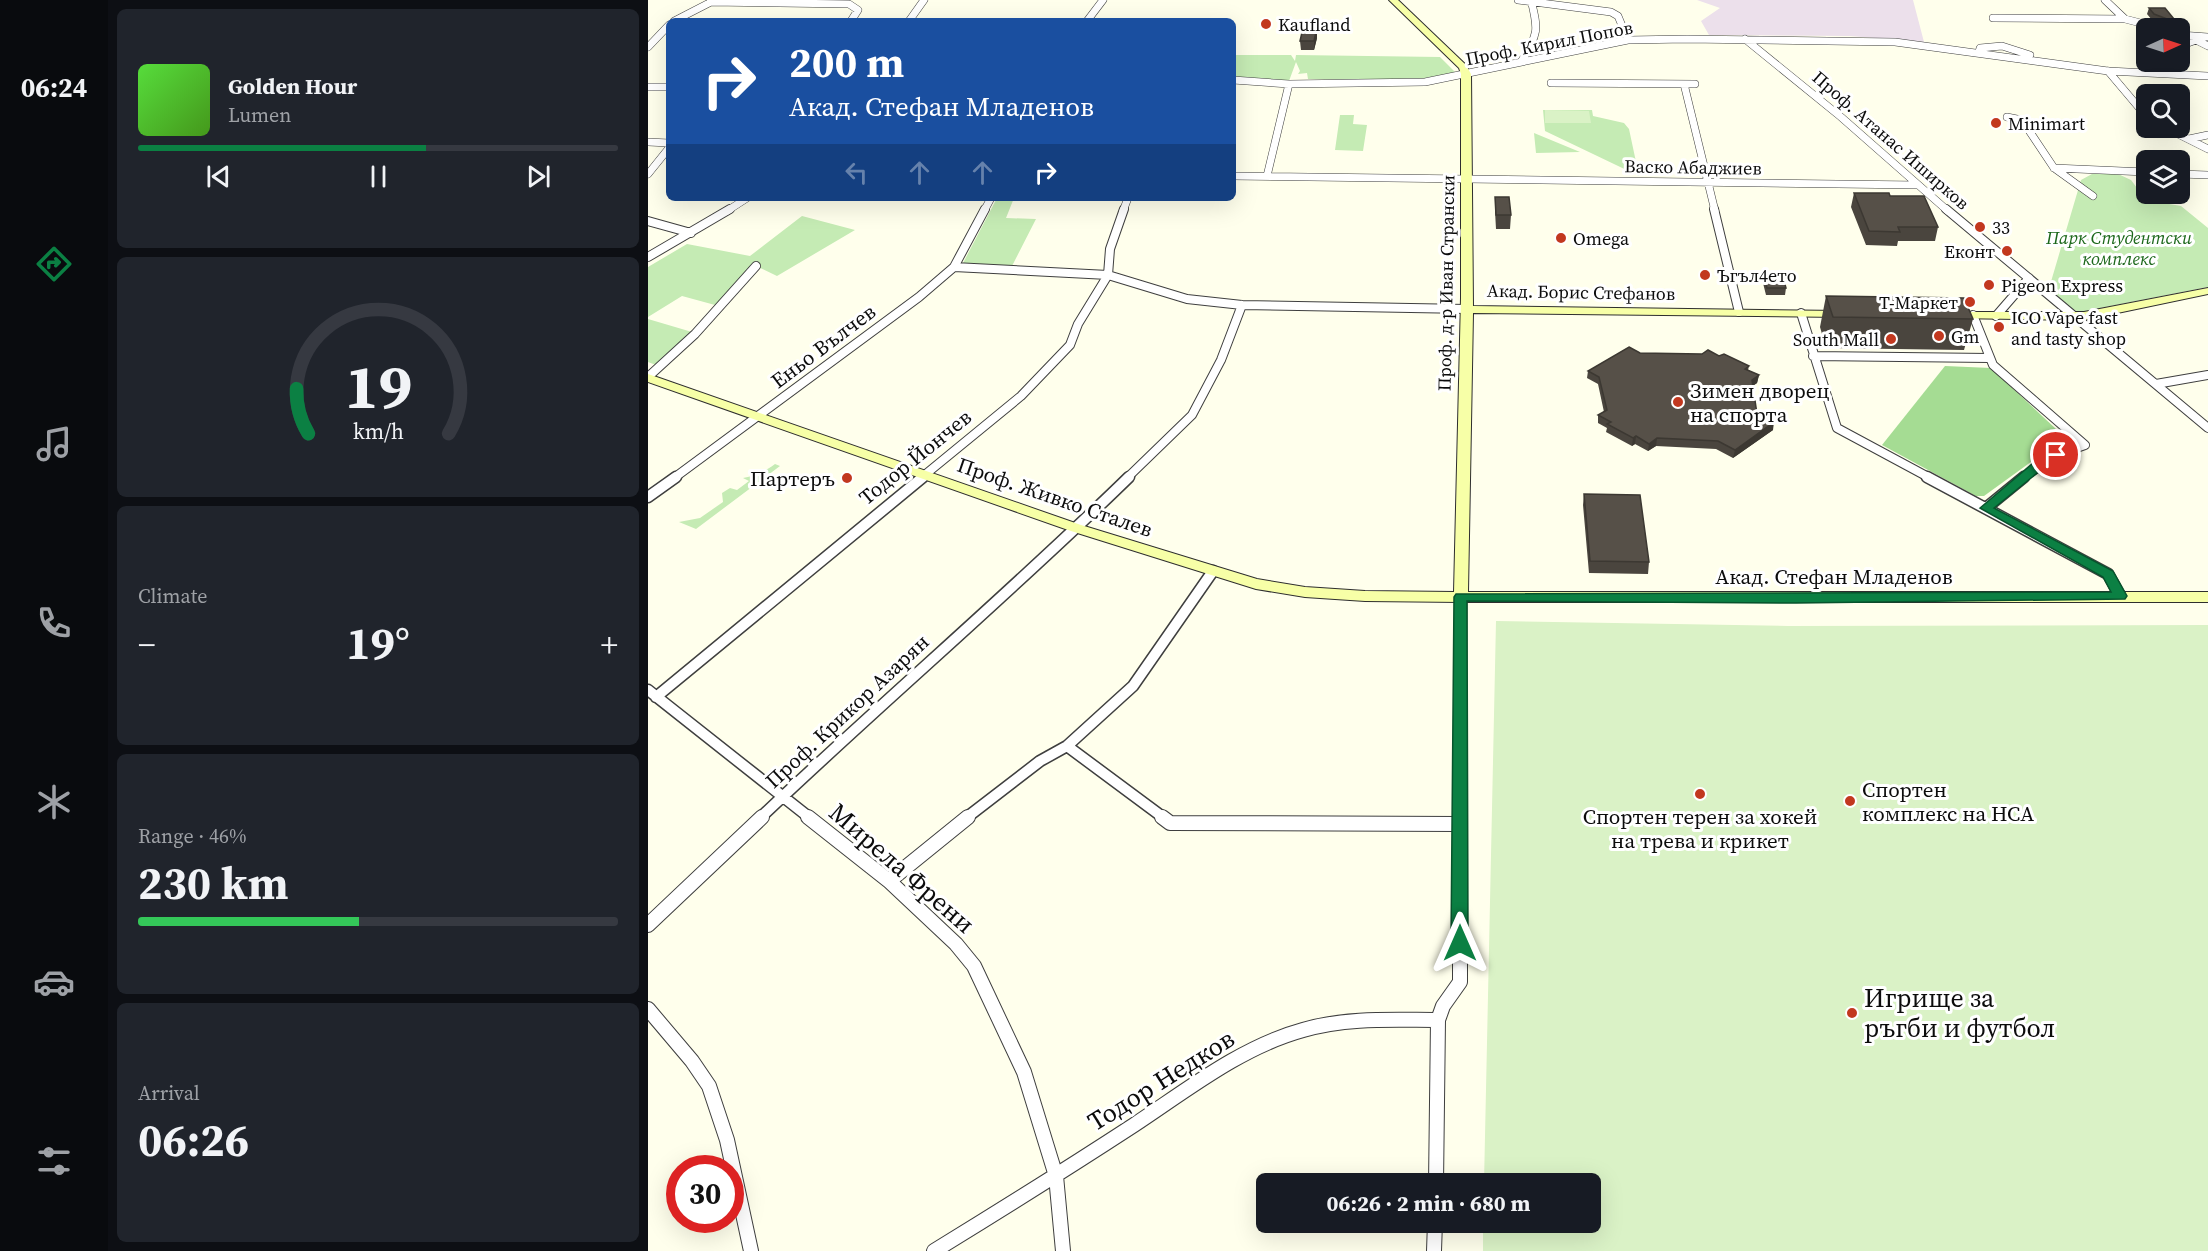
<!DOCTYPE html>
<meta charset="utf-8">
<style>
body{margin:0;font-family:"Source Serif 4",serif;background:#20242c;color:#f1f3f6;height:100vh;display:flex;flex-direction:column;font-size:22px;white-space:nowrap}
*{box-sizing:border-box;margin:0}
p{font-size:20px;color:#9ea1a6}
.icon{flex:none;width:33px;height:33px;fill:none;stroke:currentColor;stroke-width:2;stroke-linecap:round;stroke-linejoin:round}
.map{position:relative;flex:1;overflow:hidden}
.side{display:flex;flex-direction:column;gap:9px;padding:9px;background:#0d0f14;width:540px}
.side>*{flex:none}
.top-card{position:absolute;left:18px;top:18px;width:570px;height:183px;border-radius:9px;box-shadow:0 6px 24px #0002;background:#1a4fa0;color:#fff;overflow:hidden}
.needle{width:39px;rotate:87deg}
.tools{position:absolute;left:1488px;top:18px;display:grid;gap:12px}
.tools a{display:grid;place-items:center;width:54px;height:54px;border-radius:9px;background:#171b24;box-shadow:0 6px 24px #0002;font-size:30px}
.speed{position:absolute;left:18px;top:1155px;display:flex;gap:12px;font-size:30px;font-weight:700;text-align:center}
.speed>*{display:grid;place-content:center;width:78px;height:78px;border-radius:50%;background:#171b24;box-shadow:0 6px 24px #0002;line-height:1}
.speed .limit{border:9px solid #d22;background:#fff;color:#111}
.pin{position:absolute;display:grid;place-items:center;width:51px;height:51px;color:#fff;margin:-26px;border:3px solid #fff;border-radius:50%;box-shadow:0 2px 6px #0007}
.me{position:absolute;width:66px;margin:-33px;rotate:0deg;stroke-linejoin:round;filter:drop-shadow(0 0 4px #0008)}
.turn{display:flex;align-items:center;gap:21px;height:126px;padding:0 24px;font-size:27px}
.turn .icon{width:78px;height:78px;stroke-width:2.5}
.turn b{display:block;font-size:42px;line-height:51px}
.lanes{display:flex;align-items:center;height:57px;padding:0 24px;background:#0003;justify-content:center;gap:30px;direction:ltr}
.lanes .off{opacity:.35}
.big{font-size:45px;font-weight:700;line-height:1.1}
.side .widget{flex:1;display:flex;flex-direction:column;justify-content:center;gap:9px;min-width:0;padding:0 21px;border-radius:9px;background:#20242c}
.side .dial{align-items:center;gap:0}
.dial svg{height:156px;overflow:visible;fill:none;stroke:#363941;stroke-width:7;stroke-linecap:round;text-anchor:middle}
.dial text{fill:#f1f3f6;stroke:none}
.song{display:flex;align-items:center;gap:18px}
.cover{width:72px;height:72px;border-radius:9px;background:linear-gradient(135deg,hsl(110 70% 55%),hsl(100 70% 35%))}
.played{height:6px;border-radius:3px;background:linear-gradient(90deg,#0b8043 60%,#363941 60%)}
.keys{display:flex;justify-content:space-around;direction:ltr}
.heat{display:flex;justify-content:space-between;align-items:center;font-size:33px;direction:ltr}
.charge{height:9px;border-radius:4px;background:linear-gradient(90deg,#34c759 46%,#363941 0)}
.trip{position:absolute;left:608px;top:1173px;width:345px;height:60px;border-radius:9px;background:#171b24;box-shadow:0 6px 24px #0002;font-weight:700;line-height:60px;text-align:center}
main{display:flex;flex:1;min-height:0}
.tabs{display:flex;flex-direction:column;width:108px;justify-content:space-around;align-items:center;background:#090b0e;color:#9ea1a6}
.tabs .icon{width:42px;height:42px}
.tabs .selected{color:#0b8043}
.tabs b{font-size:27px;color:#f1f3f6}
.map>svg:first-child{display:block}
.industrial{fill:#ece0eb}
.green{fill:#c5ebb4}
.forest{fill:#a5dc93}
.pitch{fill:#daf2c6}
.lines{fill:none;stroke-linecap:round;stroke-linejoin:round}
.street-far3-casing{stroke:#3f3f3f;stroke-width:8}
.street-far2-casing{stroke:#3f3f3f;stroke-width:10}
.street-far1-casing{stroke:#3f3f3f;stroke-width:13}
.street-casing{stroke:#3f3f3f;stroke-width:16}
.secondary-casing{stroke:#2e2e2e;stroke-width:2}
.street-far3{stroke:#fff;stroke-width:7}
.street-far2{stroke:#fff;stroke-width:8}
.street-far1{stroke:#fff;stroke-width:10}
.street{stroke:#fff;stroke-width:14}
.secondary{fill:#f7ffa7;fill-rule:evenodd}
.wall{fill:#4a453e}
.shaded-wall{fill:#3c3832}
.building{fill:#565048;stroke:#3c3832;stroke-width:1.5}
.route{fill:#0b8043;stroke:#07532c;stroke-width:1.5}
.poi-dot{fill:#c2381f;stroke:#fff;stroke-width:2}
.labels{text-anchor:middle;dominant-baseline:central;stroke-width:6;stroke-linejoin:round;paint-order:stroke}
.far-poi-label{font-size:18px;fill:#0c0c0c;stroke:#fff;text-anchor:start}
.far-street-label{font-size:18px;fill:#0c0c0c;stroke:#fff}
.far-park-label{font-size:18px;font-style:italic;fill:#1b671a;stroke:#fff}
.street-label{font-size:21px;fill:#0c0c0c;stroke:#fff}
.poi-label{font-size:21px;fill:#0c0c0c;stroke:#fff;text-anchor:start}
.near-street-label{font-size:26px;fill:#0c0c0c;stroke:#fff}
.near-poi-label{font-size:26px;fill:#0c0c0c;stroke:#fff;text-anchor:start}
</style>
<main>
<nav class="tabs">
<b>06:24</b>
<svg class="icon selected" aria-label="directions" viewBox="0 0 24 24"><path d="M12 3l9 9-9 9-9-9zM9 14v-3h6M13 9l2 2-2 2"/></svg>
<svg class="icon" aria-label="music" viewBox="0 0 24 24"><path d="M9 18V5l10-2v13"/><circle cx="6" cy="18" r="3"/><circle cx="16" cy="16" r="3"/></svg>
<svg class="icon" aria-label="phone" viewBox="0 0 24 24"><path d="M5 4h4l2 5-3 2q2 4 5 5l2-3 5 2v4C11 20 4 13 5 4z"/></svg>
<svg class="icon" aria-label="climate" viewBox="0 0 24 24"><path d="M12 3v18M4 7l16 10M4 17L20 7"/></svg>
<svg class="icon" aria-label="car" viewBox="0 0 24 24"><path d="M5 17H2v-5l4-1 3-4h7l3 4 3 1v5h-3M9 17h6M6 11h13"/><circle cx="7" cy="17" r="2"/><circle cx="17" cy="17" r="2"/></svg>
<svg class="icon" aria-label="filters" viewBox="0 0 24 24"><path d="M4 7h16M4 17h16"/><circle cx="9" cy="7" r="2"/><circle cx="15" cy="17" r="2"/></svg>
</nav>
<section class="side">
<div class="widget">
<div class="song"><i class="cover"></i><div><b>Golden Hour</b><p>Lumen</p></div></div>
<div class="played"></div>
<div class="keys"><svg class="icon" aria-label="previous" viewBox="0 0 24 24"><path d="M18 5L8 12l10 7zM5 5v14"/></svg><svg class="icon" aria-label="pause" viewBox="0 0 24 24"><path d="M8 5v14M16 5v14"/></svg><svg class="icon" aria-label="next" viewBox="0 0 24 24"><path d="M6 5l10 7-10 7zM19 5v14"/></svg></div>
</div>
<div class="widget dial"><svg viewBox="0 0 100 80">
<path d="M14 69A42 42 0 1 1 86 69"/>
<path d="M14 69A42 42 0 0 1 8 46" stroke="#0b8043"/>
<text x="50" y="56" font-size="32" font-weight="700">19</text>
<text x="50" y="72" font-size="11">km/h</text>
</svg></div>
<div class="widget"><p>Climate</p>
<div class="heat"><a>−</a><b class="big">19°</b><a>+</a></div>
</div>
<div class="widget"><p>Range · 46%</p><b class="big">230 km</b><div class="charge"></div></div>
<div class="widget"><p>Arrival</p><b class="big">06:26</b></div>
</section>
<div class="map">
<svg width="1560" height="1251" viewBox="0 0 1560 1251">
<rect width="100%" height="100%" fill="#ffffec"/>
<path class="industrial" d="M1049,0H1265L1276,42L1202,36L1061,35L1053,21L1072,8Z"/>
<path class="green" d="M585,55H643L647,61L648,55L792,57L808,73L758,81L660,79L659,73L650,74L652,71L648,62L641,81L585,79Z
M895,110H944L945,116L976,123L981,129L991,176L897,131Z
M692,115H706L705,124L719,125L715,151L687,150Z
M886,133L932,152L888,153Z
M1468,173L1483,180L1498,200L1533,206L1560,228V287L1432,312L1425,310L1392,288L1402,285L1433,180L1444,174Z
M349,198H366L358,218L388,219L363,268L314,265Z
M154,216L207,230L129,276L108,266L100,270L67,305L34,296L0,317V267L39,244L102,256Z
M0,319L44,332L8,365L0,362Z
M127,464L132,466L48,529L31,522L52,518L75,502L74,493L82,488L89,490L101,481L95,478C108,475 116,472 127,464Z"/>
<path class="forest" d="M1297,366L1343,368L1408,429L1409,443L1336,496H1328L1234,445Z"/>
<path class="pitch" d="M897,110L941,111L943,123H897Z
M848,621L1140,626L1560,625V1251H835V1223L942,1222V1184L836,1183Z"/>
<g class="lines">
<defs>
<path id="street-far3" d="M870,0L963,12L970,16L980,40
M1457,0L1477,19L1512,28
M62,2L201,4L210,10L203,21
M1345,18L1477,19
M26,21L67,0
M261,21L276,0
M439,21L455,0
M1532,35L1560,37
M1554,37L1548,40L1560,46
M1097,39L1193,117L1300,211
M1532,46L1548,40
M0,47L21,25
M1331,52L1332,48L1354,46L1382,55
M873,62C890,33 891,32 883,0
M1460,71L1498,116
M585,80L641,84L777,82L980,40L1039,39L1247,42L1460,71L1560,76
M903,83L1047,84
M1036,84L1067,211
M0,87H21
M1359,117L1374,120L1406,168L1445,196
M1518,128L1560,149
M1541,139L1560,135
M0,142L21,143
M1406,168L1498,172
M0,174L21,148
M1532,174L1560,175
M585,176L1269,185
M619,176L641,84
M79,211L99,198
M336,211L343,198
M475,211L480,198"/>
<path id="street-far2" d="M1066,209L1091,312
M1298,209L1560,428
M0,221L43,233
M0,257L82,209
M306,267L460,275L539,299L594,305L819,309
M1153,313L1189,428L1282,478
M1325,315L1345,365L1437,445
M1348,316L1381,278
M1165,356L1341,358
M0,377L47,334L108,266
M1508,384L1560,375
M26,478L271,297L306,267L337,209
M273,478L373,396L422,345L430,324L460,275L462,249L476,209
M479,478L544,415L573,360L594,305
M1374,478L1409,455L1437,445"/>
<path id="street-far1" d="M1279,477L1460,574L1472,596
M0,497L28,477
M1338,508L1376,477
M0,690L162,818
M8,697L275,477
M419,746L516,818
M112,818C233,703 361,594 481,477
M318,818L392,761L419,746L485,686L565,571
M812,818L813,597"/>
<path id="street" d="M160,817L241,881L308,944L326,966L376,1072L408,1176L415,1251
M514,817L522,823L811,824
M241,881L320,817
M0,925L114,817
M0,1009L44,1061L61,1086L79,1140L103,1251
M788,1184L790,1020L795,1006L812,982V817
M286,1251C353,1210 420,1168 486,1125C539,1090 593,1047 655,1030C699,1017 745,1020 790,1020
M786,1251L787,1222"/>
<path id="secondary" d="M741,0H750L818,65L823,74L825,306L1194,311L1200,314L1194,317L825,313L820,592H1560V602H813L717,601L657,597L608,589L423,531L0,382V374L433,525L609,579L657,587L717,591L806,592L813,298V74L811,68Z
M1560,288V294L1436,320L1305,318L1299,315L1305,312H1436Z"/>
</defs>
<use href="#street-far3" class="street-far3-casing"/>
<use href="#street-far2" class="street-far2-casing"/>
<use href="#street-far1" class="street-far1-casing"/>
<use href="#street" class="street-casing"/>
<use href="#secondary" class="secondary-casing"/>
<use href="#street-far3" class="street-far3"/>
<use href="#street-far2" class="street-far2"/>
<use href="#street-far1" class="street-far1"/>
<use href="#street" class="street"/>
<use href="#secondary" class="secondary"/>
</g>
<path class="wall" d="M1501,8L1526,19L1523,25H1517L1504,20L1499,14Z
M669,38L666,50H653L652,41Z
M1206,193L1242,196L1290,227L1287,241H1250L1249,246L1218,245L1203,207Z
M847,197L863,215L862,229H848L847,211Z
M1116,276L1138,288L1137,295H1118L1115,283Z
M1178,296L1325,319L1316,350L1178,348L1172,327Z
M992,353L1071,356L1101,366L1100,370L1111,375L1109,383L1105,386L1109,414L1125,430L1085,458L1068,449L1008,446L1000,451L987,444L984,446L958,432L959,428L950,423V415L956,412L950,384L939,378L940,371Z
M936,494L1001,562L1000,574L941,573L935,505Z"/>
<path class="shaded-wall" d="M669,28V38L666,50V41Z
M1111,375L1109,383L1102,387L1104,380Z
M1126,422L1125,430L1085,458L1087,450Z
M988,436L987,444L984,446L985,438Z
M1009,438L1008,446L1000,451L1001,444Z"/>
<path class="building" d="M1501,8H1517L1526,19H1519L1506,14Z
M655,28H669L666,41H652Z
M1206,193H1241L1242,196H1276L1290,227H1250L1252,232L1221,231Z
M847,197H861L863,215H848Z
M1116,276L1135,277L1138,288H1119Z
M1178,296L1316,298L1325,319L1185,317Z
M981,347L992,353L1054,354L1060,350L1071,356L1076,354L1101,366L1097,369L1111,375L1104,380L1109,414L1126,422L1087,450L1070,441L1009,438L1001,444L988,436L985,438L959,424L963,422L950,415L959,410L951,377L940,371Z
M936,494L992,495L1001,562L942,561Z"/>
<path class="route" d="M1408,452L1412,453V458L1393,470L1346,508L1465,571L1479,596L1477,599L1148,603L819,601L820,943L818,948L812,950L806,948L803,943L806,597L808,594L1463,592L1455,577L1332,508L1384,464Z"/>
<g class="poi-dot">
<circle cx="618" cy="24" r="6"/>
<circle cx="1348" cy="123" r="6"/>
<circle cx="1332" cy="227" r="6"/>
<circle cx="913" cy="238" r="6"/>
<circle cx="1359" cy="251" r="6"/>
<circle cx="1057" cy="275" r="6"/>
<circle cx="1341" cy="285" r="6"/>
<circle cx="1322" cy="302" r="6"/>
<circle cx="1351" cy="327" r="6"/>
<circle cx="1291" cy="336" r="6"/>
<circle cx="1243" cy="339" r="6"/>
<circle cx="1030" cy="402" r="6"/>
<circle cx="199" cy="478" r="6"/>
<circle cx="1052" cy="794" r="6"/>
<circle cx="1202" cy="801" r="6"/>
<circle cx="1204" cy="1013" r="6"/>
</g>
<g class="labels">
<g class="far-poi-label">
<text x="630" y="24">Kaufland</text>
<text x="1360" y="123">Minimart</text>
<text x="1344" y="227">33</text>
<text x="925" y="238">Omega</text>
<text x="1347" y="251" text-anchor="end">Еконт</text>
<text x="1069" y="275">Ъгъл4ето</text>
<text x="1353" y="285">Pigeon Express</text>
<text x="1310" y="302" text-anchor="end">Т-Маркет</text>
<text x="1363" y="317">ICO Vape fast<tspan x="1363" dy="21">and tasty shop</tspan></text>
<text x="1303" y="336">Gm</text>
<text x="1231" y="339" text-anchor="end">South Mall</text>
</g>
<g class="far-street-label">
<text transform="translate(901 43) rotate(-11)">Проф. Кирил Попов</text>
<text transform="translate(1243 140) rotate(41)">Проф. Атанас Иширков</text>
<text transform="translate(1045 167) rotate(1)">Васко Абаджиев</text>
<text transform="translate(798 283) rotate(-89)">Проф. д-р Иван Странски</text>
<text transform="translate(933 292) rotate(1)">Акад. Борис Стефанов</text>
</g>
<g class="far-park-label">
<text x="1471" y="237">Парк Студентски<tspan x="1471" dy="21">комплекс</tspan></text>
</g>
<g class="street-label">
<text transform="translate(175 346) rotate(-37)">Еньо Вълчев</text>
<text transform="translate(267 457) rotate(-39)">Тодор Йончев</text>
<text transform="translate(407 497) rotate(19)">Проф. Живко Сталев</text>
<text x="1186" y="576">Акад. Стефан Младенов</text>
<text transform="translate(199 711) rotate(-43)">Проф. Крикор Азарян</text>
</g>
<g class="poi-label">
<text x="1042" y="390">Зимен дворец<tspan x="1042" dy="24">на спорта</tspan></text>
<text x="187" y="478" text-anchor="end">Партеръ</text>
<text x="1214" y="789">Спортен<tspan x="1214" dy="24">комплекс на НСА</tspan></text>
<text x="1052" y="816" text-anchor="middle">Спортен терен за хокей<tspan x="1052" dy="24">на трева и крикет</tspan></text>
</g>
<g class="near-street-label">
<text transform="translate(254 868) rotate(41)">Мирела Френи</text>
<text transform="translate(513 1080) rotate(-32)">Тодор Недков</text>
</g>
<g class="near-poi-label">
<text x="1216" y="998">Игрище за<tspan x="1216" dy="30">ръгби и футбол</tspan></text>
</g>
</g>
</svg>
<div class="tools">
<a><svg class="needle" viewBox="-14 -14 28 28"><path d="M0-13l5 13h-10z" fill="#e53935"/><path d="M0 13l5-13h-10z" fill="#9ea1a6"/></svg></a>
<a><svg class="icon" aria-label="search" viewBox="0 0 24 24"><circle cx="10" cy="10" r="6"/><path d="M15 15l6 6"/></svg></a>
<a><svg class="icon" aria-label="layers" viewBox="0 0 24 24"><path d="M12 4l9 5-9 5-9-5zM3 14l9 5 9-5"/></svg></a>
</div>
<div class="speed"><div class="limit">30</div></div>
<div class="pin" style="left:1408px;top:455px;background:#d93025"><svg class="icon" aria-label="arrive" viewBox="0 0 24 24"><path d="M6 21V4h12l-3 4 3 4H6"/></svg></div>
<svg class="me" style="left:812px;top:943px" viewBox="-20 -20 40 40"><path d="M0-17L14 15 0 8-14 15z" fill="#0b8043" stroke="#fff" stroke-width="4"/></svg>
<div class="trip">06:26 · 2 min · 680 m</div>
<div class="top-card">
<div class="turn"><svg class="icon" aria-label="right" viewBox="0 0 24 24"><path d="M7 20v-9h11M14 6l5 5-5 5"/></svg><div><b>200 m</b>Акад. Стефан Младенов</div></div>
<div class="lanes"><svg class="icon off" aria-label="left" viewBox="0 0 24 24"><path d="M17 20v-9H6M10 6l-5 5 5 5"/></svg><svg class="icon off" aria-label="ahead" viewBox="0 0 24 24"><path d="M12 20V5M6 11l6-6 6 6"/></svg><svg class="icon off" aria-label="ahead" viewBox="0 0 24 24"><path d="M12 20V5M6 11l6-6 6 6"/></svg><svg class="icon" aria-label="right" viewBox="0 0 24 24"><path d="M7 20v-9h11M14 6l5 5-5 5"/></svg></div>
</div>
</div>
</main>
